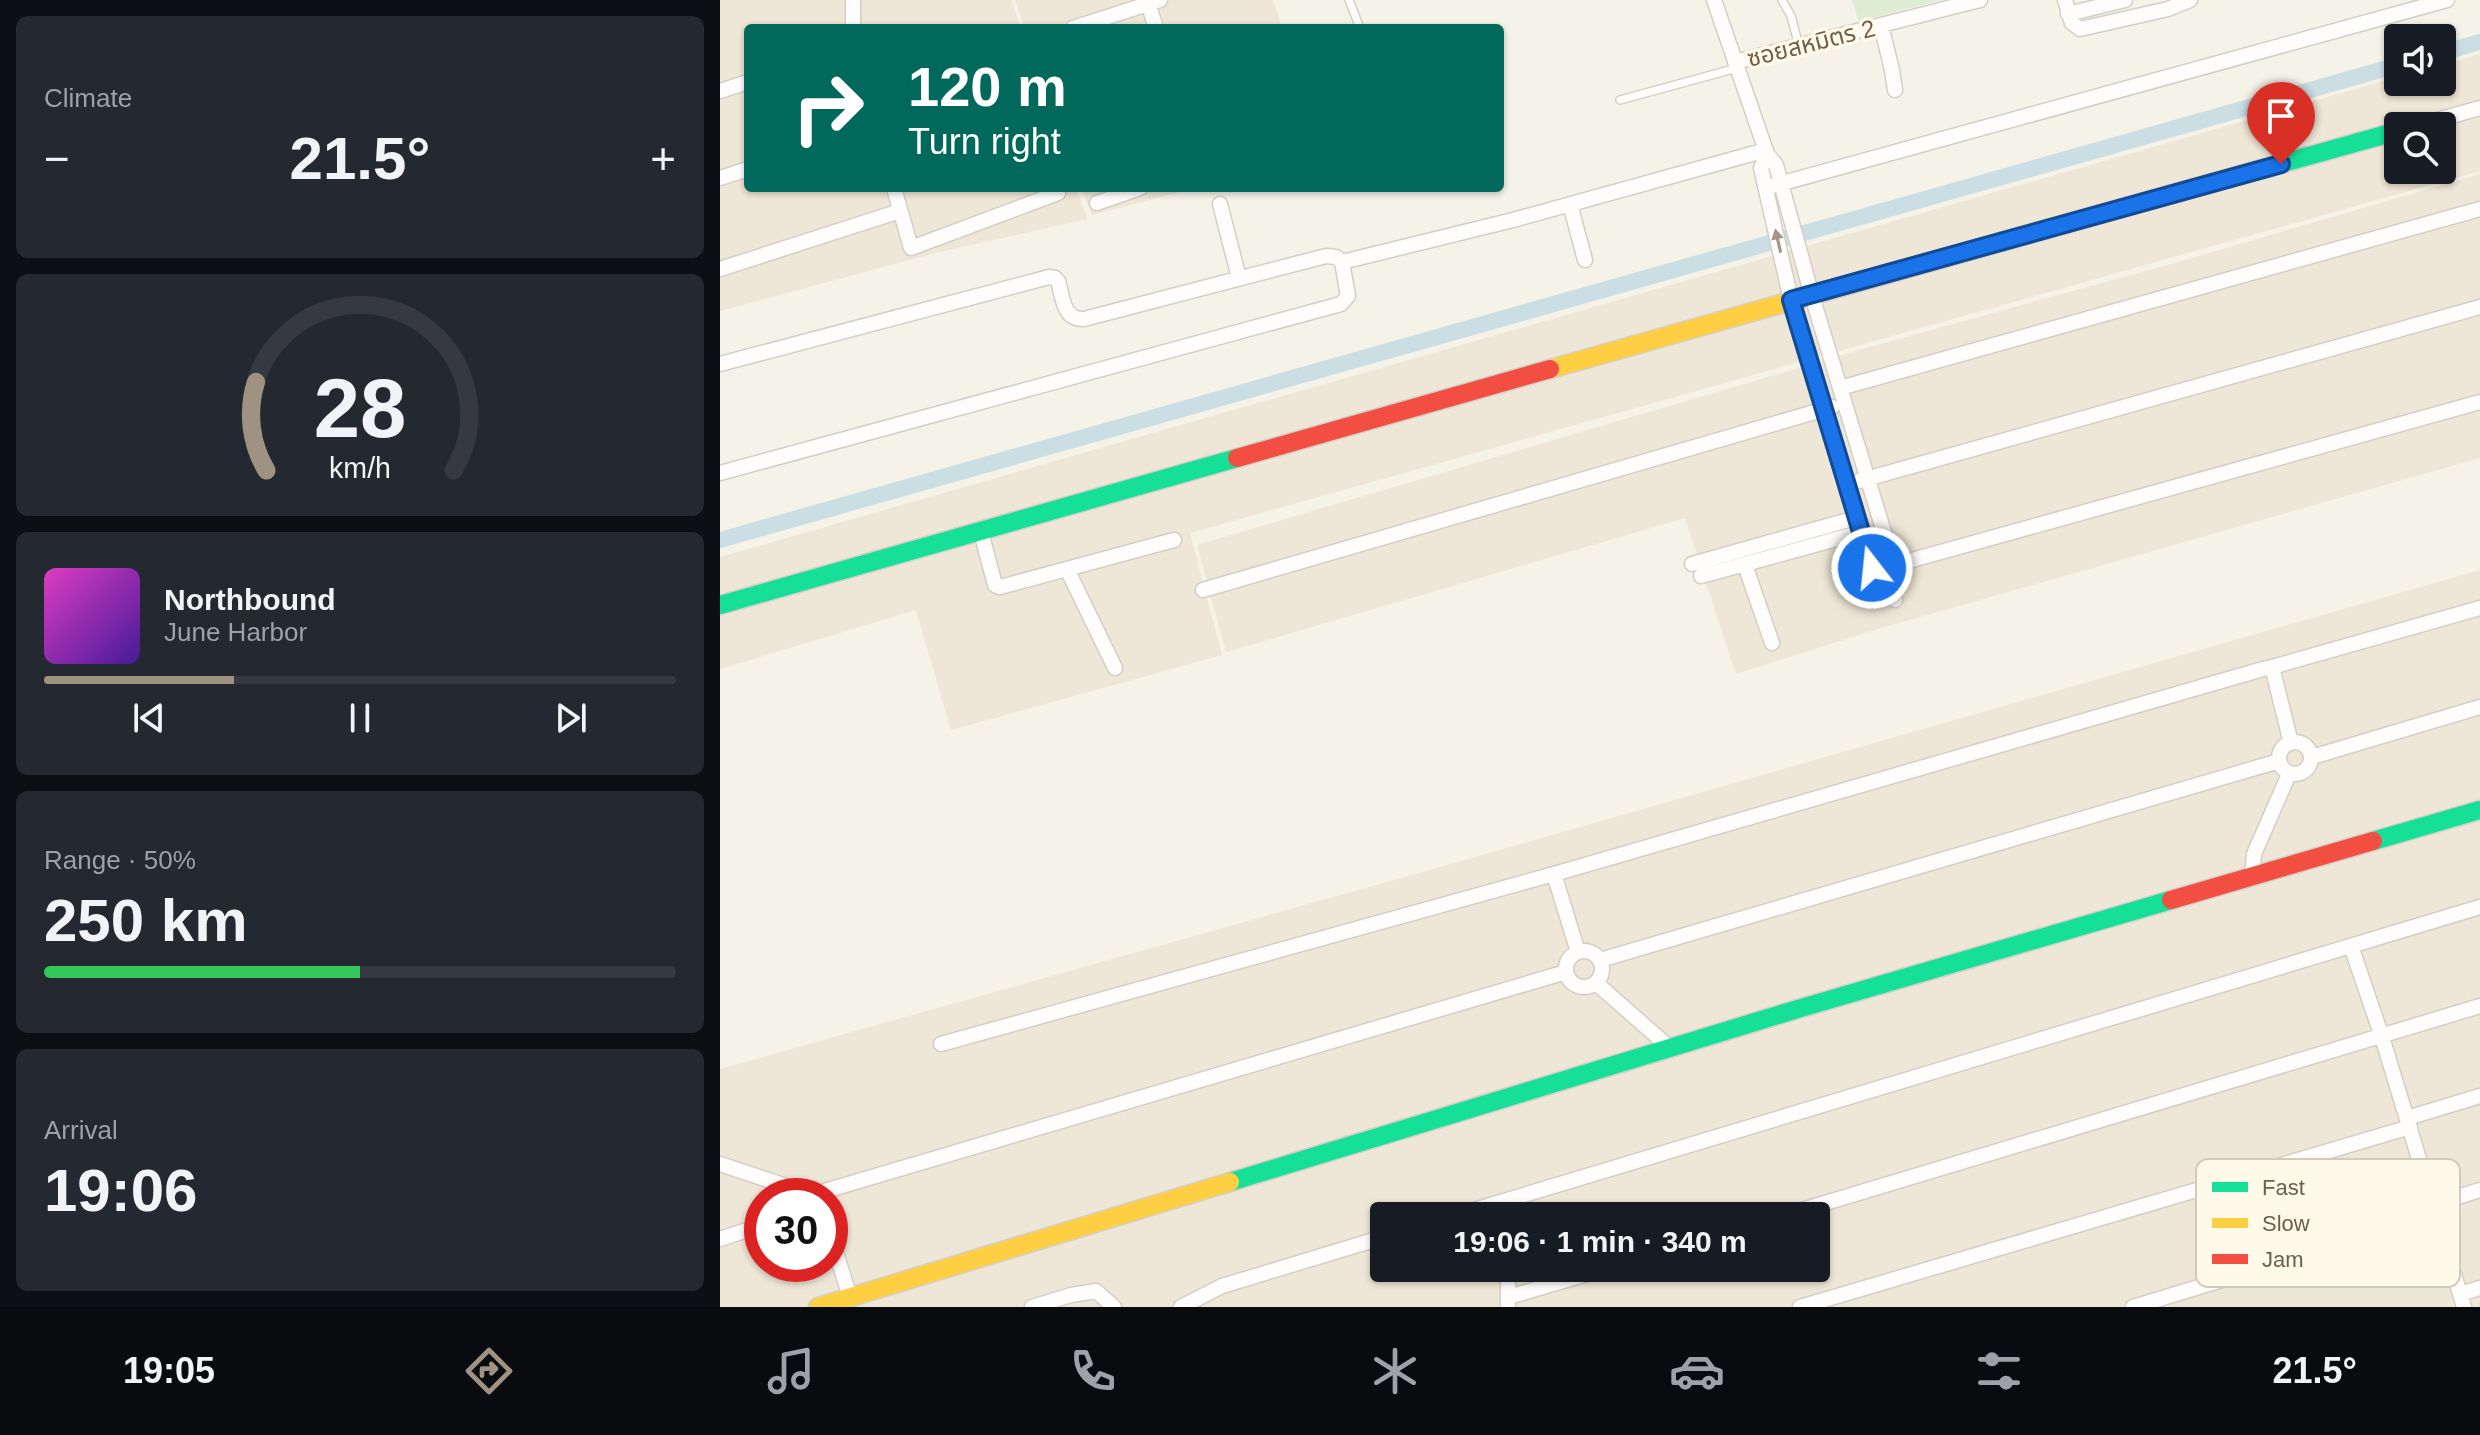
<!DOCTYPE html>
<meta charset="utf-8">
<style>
body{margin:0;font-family:Helvetica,"Noto Sans Thai",sans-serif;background:#242831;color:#f1f3f6;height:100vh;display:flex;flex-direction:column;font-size:30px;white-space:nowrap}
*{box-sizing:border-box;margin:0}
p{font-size:26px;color:#9ea1a6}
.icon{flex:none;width:44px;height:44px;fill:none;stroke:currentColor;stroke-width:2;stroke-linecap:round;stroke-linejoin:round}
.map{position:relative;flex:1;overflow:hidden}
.sheet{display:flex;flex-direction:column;gap:16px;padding:16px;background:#0d0f14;width:720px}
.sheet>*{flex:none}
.top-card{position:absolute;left:24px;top:24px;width:760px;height:168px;border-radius:8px;box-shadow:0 2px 6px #0004;background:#00695c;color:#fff;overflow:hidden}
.buttons{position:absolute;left:1664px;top:24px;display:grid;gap:16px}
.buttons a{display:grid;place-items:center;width:72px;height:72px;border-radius:8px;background:#171b24;box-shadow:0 2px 6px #0004;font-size:40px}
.speed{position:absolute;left:24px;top:1178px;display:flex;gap:16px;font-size:40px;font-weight:700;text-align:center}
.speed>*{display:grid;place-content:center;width:104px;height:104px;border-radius:50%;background:#171b24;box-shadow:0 2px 6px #0004;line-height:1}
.speed .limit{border:12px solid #d22;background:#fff;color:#111}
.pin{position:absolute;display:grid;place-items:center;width:68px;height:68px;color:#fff;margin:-82px -34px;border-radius:50% 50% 50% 0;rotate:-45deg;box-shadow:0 0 8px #0007}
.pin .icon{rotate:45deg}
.me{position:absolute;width:88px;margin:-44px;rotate:344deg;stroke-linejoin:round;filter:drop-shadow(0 0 6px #0008)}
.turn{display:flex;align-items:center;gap:28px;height:168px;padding:0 32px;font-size:36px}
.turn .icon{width:104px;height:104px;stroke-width:2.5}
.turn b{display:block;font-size:56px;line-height:68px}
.big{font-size:60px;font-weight:800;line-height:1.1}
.sheet .card{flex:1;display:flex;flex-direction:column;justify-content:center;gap:12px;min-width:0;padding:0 28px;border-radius:12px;background:#242831}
.sheet .dial{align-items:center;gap:0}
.dial svg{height:208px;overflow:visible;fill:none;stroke:#363941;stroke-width:7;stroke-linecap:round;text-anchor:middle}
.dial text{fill:#f1f3f6;stroke:none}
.song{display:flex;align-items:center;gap:24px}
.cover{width:96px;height:96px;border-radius:12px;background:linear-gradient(135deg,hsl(310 70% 55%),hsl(260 70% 35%))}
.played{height:8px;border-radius:4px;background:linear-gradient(90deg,#9f9282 30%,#363941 30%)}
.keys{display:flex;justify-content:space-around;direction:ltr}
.heat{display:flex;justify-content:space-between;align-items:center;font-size:44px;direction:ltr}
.charge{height:12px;border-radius:6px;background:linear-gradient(90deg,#34c759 50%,#363941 0)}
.trip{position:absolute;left:650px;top:1202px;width:460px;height:80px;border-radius:8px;background:#171b24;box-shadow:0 2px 6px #0004;font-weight:800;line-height:80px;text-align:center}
.tabs{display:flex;height:128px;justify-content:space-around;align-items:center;background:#090b0e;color:#9ea1a6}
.tabs .icon{width:56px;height:56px}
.tabs .selected{color:#9f9282}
.tabs b{font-size:36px;color:#f1f3f6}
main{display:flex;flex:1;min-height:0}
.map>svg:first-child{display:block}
.residential{fill:#eee6d6;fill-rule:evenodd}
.grass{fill:#deecd4}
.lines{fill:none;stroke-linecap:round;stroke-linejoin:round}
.canal{stroke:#cbdee4;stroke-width:16}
.lane-casing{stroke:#d4cec6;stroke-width:10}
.street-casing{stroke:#d4cec6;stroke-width:17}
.fast-casing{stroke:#d4cfc7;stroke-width:21}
.slow-casing{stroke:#d4cfc7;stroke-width:21}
.jam-casing{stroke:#d4cfc7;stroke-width:21}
.lane{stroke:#fefdfc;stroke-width:7}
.street{stroke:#fefdfc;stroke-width:14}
.fast{stroke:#16e098;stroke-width:18}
.slow{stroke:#ffcf43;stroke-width:18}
.jam{stroke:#f24e42;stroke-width:18}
.oneway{fill:#a29689}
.route-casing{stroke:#114b97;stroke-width:20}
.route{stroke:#1a73e8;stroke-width:14}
.labels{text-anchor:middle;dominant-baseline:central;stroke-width:7;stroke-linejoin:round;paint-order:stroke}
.street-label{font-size:24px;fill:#705e4b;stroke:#fef9e9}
.key{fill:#fef9e9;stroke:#d3caba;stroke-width:2}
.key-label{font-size:22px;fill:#705e4b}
</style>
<main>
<section class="sheet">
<div class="card"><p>Climate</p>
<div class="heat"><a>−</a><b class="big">21.5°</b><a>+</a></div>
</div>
<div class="card dial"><svg viewBox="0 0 100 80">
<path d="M14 69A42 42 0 1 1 86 69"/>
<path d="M14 69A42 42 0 0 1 10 35" stroke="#9f9282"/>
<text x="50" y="56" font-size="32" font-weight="700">28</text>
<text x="50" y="72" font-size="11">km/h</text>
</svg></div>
<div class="card">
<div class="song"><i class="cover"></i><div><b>Northbound</b><p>June Harbor</p></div></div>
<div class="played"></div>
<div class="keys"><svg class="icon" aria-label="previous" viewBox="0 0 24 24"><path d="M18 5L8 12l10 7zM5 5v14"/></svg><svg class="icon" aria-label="pause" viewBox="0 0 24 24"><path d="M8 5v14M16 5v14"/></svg><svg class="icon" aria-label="next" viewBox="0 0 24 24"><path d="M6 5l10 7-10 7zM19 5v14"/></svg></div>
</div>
<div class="card"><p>Range · 50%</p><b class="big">250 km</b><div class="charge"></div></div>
<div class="card"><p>Arrival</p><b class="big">19:06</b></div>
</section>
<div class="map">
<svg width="1760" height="1307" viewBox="0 0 1760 1307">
<rect width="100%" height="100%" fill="#f5f2e8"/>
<path class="residential" d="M0,0H291L301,28H28V188H356L367,219L215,253L0,311Z
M295,0H553L562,28H305Z
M1760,54V171L470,533L502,655L231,730L196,610L0,669V557L1678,77V82H1722V65ZM1678,126H1722V170H1678Z
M1760,174V458L1161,628L1016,674L965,518L506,652L477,545L1143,349L1451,264Z
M361,188H476L372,215Z
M1760,570V1307H0V1069L706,871ZM42,1196H110V1264H42ZM664,1216H1096V1268H664Z"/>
<path class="grass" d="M1132,0H1221L1139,21Z"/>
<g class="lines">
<path class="canal" d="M1722,53L1760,42
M0,540L1678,65"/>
<defs>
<path id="lane" d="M629,0L640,28
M1062,0L1071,16L1079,46
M900,100L1017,68"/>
<path id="street" d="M133,0V28
M427,0L436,28
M994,0L1047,154
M1345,0L1352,23L1360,29L1448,9L1470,0
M1348,14L1405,0
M1161,25L1172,70L1175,90
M353,28L440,0
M1015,62L1260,0
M0,91L28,82
M1696,126L1760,108
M1047,154L1056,165L1092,296L1174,565L1171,573L1166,576L1157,575L1152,568L1071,300L1041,168Z
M0,178L28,169
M1052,186L1727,0
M174,188L191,248L338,193
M377,203L420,188
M500,204L519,278
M850,204L865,260
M0,269L180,211
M0,364L329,277L335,278L338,281C343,298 343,320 364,319L606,256L616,257L622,262L793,220L1046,150
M1120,388L1760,209
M0,473L621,304L628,296L622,262
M1139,481L1760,307
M261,532L275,585L280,587L454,540
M972,564L1136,518
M1025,565L1052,643
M1174,565L1760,402
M347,569L395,668
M981,576L1142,532
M1166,576L1175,600
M483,590L1112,407
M1552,667L1760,608
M1559 758a16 16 0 1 1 32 0a16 16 0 1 1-32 0Z
M1592,757L1760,707
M834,874L858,952
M1532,876L1534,854L1569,774
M1631,946L1662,1037L1744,1307
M846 969a18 18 0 1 1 36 0a18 18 0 1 1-36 0Z
M880,960L1559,761
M876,983L950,1048
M221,1044L834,874L1543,669L1552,667L1571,743
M1687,1118L1760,1096
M0,1164L78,1190L98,1193L846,972
M1713,1205L1760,1190
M734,1216L1760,907
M1062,1216L1760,1006
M110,1234L130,1297
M0,1239L42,1225
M1740,1294L1760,1288
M789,1297L887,1268
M312,1307L351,1295L376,1291L394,1307
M461,1307L502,1286L664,1237
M788,1307V1268
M1080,1307L1690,1127
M1413,1307L1716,1215"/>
<path id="fast" d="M1327,229L1678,131
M0,605L517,458
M1653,841L1760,810
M510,1182L1081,1008L1451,900"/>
<path id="slow" d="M830,369L1327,229
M98,1307L510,1182"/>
<path id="jam" d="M517,458L830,369
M1451,900L1653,841"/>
</defs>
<use href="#lane" class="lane-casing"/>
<use href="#street" class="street-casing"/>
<use href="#fast" class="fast-casing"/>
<use href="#slow" class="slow-casing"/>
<use href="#jam" class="jam-casing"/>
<use href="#lane" class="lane"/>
<use href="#street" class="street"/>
<use href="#fast" class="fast"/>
<use href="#slow" class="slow"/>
<use href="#jam" class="jam"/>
</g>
<defs><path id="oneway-solid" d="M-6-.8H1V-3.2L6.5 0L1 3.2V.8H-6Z" transform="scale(2)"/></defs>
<use class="oneway" href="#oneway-solid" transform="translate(1058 241) rotate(-103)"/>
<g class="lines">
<defs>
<path id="route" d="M1152,568L1071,300L1561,164"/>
</defs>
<use href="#route" class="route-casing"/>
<use href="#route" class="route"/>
</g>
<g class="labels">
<g class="street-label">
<text transform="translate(1091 43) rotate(-14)">ซอยสหมิตร 2</text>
</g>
</g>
<rect x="1476" y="1159" width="264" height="128" rx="12" class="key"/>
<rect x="1492" y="1182" width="36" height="10" fill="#16e098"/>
<rect x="1492" y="1218" width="36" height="10" fill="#ffcf43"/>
<rect x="1492" y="1254" width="36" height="10" fill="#f24e42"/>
<g class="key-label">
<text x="1542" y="1195">Fast</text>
<text x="1542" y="1231">Slow</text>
<text x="1542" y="1267">Jam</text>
</g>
</svg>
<div class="buttons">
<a><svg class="icon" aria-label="sound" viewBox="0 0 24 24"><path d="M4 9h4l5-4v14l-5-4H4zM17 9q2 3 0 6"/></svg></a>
<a><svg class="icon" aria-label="search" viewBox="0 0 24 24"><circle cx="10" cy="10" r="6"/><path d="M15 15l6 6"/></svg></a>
</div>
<div class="speed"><div class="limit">30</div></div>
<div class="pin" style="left:1561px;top:164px;background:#d93025"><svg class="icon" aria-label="arrive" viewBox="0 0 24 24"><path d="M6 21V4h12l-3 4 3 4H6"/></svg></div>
<svg class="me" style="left:1152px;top:568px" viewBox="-20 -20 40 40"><circle r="17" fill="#1a73e8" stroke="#fff" stroke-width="3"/><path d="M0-11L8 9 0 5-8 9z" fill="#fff"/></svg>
<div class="trip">19:06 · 1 min · 340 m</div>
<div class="top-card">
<div class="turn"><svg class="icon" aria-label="right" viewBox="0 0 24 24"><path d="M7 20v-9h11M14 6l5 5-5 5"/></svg><div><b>120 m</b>Turn right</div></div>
</div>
</div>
</main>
<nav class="tabs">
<b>19:05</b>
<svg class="icon selected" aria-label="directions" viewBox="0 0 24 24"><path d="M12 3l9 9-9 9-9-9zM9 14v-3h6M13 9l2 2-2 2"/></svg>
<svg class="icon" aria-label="music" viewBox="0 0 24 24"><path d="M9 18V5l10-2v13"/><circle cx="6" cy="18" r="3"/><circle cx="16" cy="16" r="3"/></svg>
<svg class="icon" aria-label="phone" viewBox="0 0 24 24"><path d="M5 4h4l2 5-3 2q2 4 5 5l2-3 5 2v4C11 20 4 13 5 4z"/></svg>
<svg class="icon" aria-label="climate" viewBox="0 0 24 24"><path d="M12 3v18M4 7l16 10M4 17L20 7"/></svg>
<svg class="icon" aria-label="car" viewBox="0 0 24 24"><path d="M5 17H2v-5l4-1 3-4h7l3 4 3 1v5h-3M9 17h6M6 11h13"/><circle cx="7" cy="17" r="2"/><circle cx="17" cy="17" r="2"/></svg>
<svg class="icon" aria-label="filters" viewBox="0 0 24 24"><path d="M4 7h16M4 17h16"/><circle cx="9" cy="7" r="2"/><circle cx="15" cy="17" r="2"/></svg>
<b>21.5°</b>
</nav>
